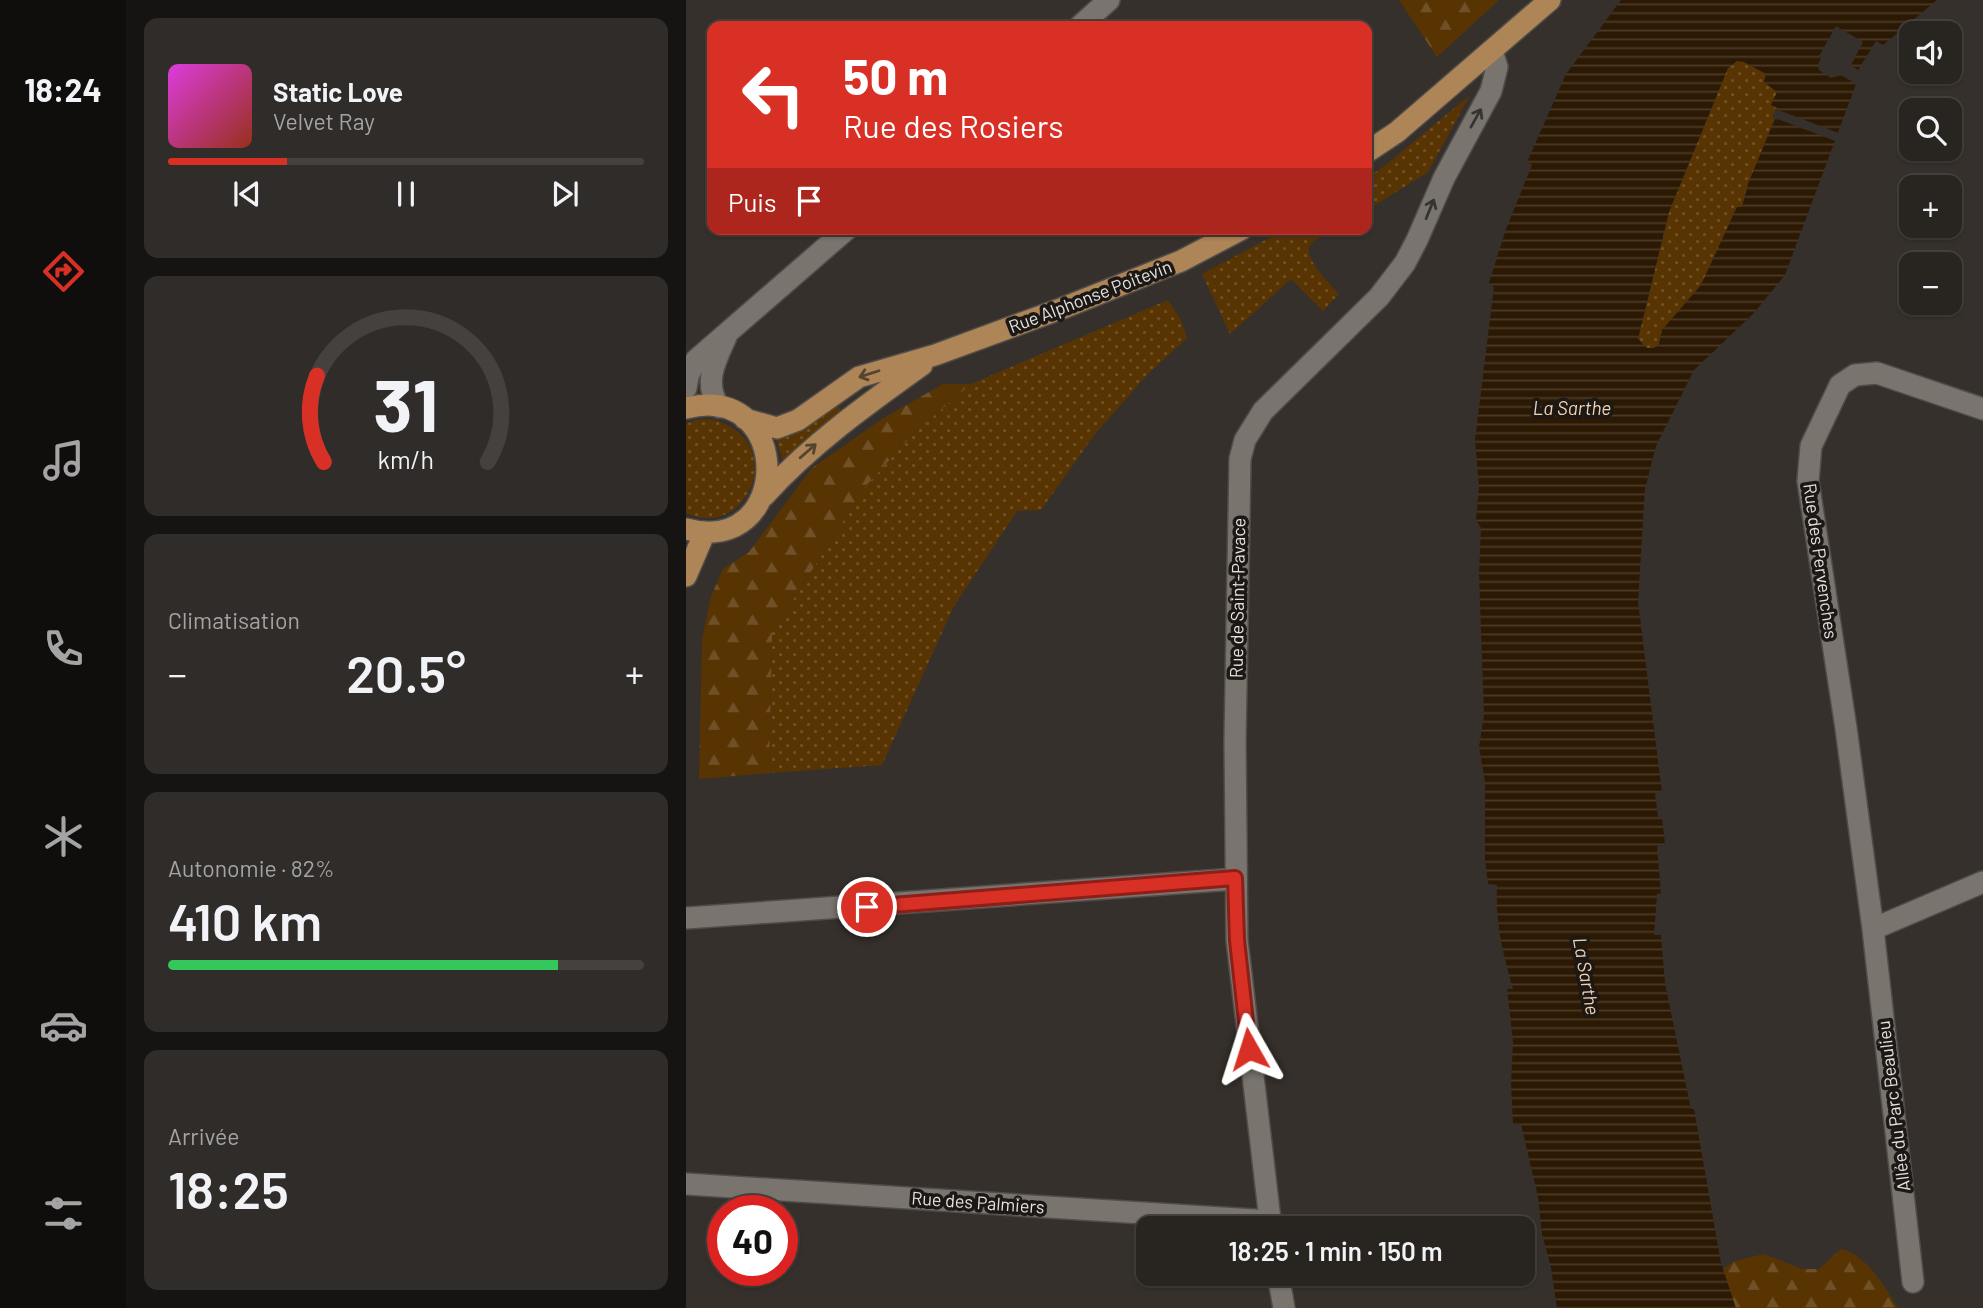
<!DOCTYPE html>
<html lang="fr">
<meta charset="utf-8">
<style>
body{margin:0;font-family:Barlow,sans-serif;background:#302c29;color:#f1f3f6;height:100vh;display:flex;flex-direction:column;font-size:26px;white-space:nowrap}
*{box-sizing:border-box;margin:0}
p{font-size:23px;color:#a5a4a5}
.icon{flex:none;width:38px;height:38px;fill:none;stroke:currentColor;stroke-width:2;stroke-linecap:round;stroke-linejoin:round}
.map{position:relative;flex:1;overflow:hidden}
.sheet{display:flex;flex-direction:column;gap:18px;padding:18px;background:#161412;width:560px}
.sheet>*{flex:none}
.banner{position:absolute;left:21px;top:21px;width:665px;height:214px;border-radius:14px;box-shadow:0 2px 5px #0004,0 0 0 2px #44413e;background:#d93025;color:#fff;overflow:hidden}
.tools{position:absolute;left:1213px;top:21px;display:grid;gap:14px}
.tools a{display:grid;place-items:center;width:63px;height:63px;border-radius:14px;background:#282420;box-shadow:0 2px 5px #0004,0 0 0 2px #44413e;font-size:35px}
.speed{position:absolute;left:21px;top:1195px;display:flex;gap:14px;font-size:35px;font-weight:700;text-align:center}
.speed>*{display:grid;place-content:center;width:91px;height:91px;border-radius:50%;background:#282420;box-shadow:0 2px 5px #0004,0 0 0 2px #44413e;line-height:1}
.speed .limit{border:10px solid #d22;background:#fff;color:#111}
.pin{position:absolute;display:grid;place-items:center;width:60px;height:60px;color:#fff;margin:-30px;border:4px solid #fff;border-radius:50%;box-shadow:0 2px 7px #0007}
.me{position:absolute;width:77px;margin:-38px;rotate:354deg;stroke-linejoin:round;filter:drop-shadow(0 0 5px #0008)}
.turn{display:flex;align-items:center;gap:24px;height:147px;padding:0 21px;font-size:32px}
.turn .icon{width:91px;height:91px;stroke-width:2.5}
.turn b{display:block;font-size:49px;line-height:60px}
.then{display:flex;align-items:center;height:66px;padding:0 21px;background:#0003;gap:14px;font-size:26px}
.big{font-size:52px;font-weight:600;line-height:1.1}
.sheet .card{flex:1;display:flex;flex-direction:column;justify-content:center;gap:10px;min-width:0;padding:0 24px;border-radius:14px;background:#302c29}
.sheet .dial{align-items:center;gap:0}
.dial svg{height:182px;overflow:visible;fill:none;stroke:#44413e;stroke-width:7;stroke-linecap:round;text-anchor:middle}
.dial text{fill:#f1f3f6;stroke:none}
.song{display:flex;align-items:center;gap:21px}
.cover{width:84px;height:84px;border-radius:10px;background:linear-gradient(135deg,hsl(300 70% 55%),hsl(10 70% 35%))}
.played{height:7px;border-radius:4px;background:linear-gradient(90deg,#d93025 25%,#44413e 25%)}
.keys{display:flex;justify-content:space-around;direction:ltr}
.heat{display:flex;justify-content:space-between;align-items:center;font-size:38px;direction:ltr}
.charge{height:10px;border-radius:5px;background:linear-gradient(90deg,#34c759 82%,#44413e 0)}
.trip{position:absolute;left:450px;top:1216px;width:399px;height:70px;border-radius:14px;background:#282420;box-shadow:0 2px 5px #0004,0 0 0 2px #44413e;font-weight:600;line-height:70px;text-align:center}
main{display:flex;flex:1;min-height:0}
.tab-bar{display:flex;flex-direction:column;width:126px;justify-content:space-around;align-items:center;background:#100e0d;color:#a5a4a5}
.tab-bar .icon{width:49px;height:49px}
.tab-bar .on{color:#d93025}
.tab-bar b{font-size:32px;color:#f1f3f6}
.map>svg:first-child{display:block}
.green{fill:url(#green-dots)}
.forest{fill:url(#forest-firs)}
.water{fill:url(#water-rules);fill-rule:evenodd}
.pier{fill:#35302b}
.lines{fill:none;stroke-linecap:round;stroke-linejoin:round}
.minor-casing{stroke:#504c49;stroke-width:24}
.major-casing{stroke:#504c49;stroke-width:24}
.minor{stroke:#79746e;stroke-width:21}
.major{stroke:#ad8556;stroke-width:21}
.oneway{stroke:#373430}
.oneway2{stroke:#554430}
.route-casing{stroke:#8d1f18;stroke-width:18}
.route{stroke:#d93025;stroke-width:12}
.labels{text-anchor:middle;dominant-baseline:central;stroke-width:7;stroke-linejoin:round;paint-order:stroke}
.street-label{font-size:18px;fill:#e4e1de;stroke:#1b1816}
.water-label{font-size:19px;font-style:italic;fill:#f4d2b0;stroke:#1b1816}
</style>
<main>
<nav class="tab-bar">
<b>18:24</b>
<svg class="icon on" aria-label="directions" viewBox="0 0 24 24"><path d="M12 3l9 9-9 9-9-9zM9 14v-3h6M13 9l2 2-2 2"/></svg>
<svg class="icon" aria-label="music" viewBox="0 0 24 24"><path d="M9 18V5l10-2v13"/><circle cx="6" cy="18" r="3"/><circle cx="16" cy="16" r="3"/></svg>
<svg class="icon" aria-label="phone" viewBox="0 0 24 24"><path d="M5 4h4l2 5-3 2q2 4 5 5l2-3 5 2v4C11 20 4 13 5 4z"/></svg>
<svg class="icon" aria-label="climate" viewBox="0 0 24 24"><path d="M12 3v18M4 7l16 10M4 17L20 7"/></svg>
<svg class="icon" aria-label="car" viewBox="0 0 24 24"><path d="M5 17H2v-5l4-1 3-4h7l3 4 3 1v5h-3M9 17h6M6 11h13"/><circle cx="7" cy="17" r="2"/><circle cx="17" cy="17" r="2"/></svg>
<svg class="icon" aria-label="filters" viewBox="0 0 24 24"><path d="M4 7h16M4 17h16"/><circle cx="9" cy="7" r="2"/><circle cx="15" cy="17" r="2"/></svg>
</nav>
<section class="sheet">
<div class="card">
<div class="song"><i class="cover"></i><div><b>Static Love</b><p>Velvet Ray</p></div></div>
<div class="played"></div>
<div class="keys"><svg class="icon" aria-label="previous" viewBox="0 0 24 24"><path d="M18 5L8 12l10 7zM5 5v14"/></svg><svg class="icon" aria-label="pause" viewBox="0 0 24 24"><path d="M8 5v14M16 5v14"/></svg><svg class="icon" aria-label="next" viewBox="0 0 24 24"><path d="M6 5l10 7-10 7zM19 5v14"/></svg></div>
</div>
<div class="card dial"><svg viewBox="0 0 100 80">
<path d="M14 69A42 42 0 1 1 86 69"/>
<path d="M14 69A42 42 0 0 1 11 31" stroke="#d93025"/>
<text x="50" y="56" font-size="32" font-weight="700">31</text>
<text x="50" y="72" font-size="11">km/h</text>
</svg></div>
<div class="card"><p>Climatisation</p>
<div class="heat"><a>−</a><b class="big">20.5°</b><a>+</a></div>
</div>
<div class="card"><p>Autonomie · 82%</p><b class="big">410 km</b><div class="charge"></div></div>
<div class="card"><p>Arrivée</p><b class="big">18:25</b></div>
</section>
<div class="map">
<svg width="1297" height="1308" viewBox="0 0 1297 1308">
<defs>
<pattern id="green-dots" width="8" height="8" patternUnits="userSpaceOnUse" patternTransform="scale(1.75)"><rect width="8" height="8" fill="#583403"/><path d="M2 2h.1M6 6h.1" fill="none" stroke="#705127" stroke-width="1.8" stroke-linecap="round"/></pattern>
<pattern id="forest-firs" width="22" height="20" patternUnits="userSpaceOnUse" patternTransform="scale(1.75)"><rect width="22" height="20" fill="#583403"/><path d="M5 1l3.5 6h-7zM16 11l3.5 6h-7z" fill="#705127"/></pattern>
<pattern id="water-rules" width="6" height="5" patternUnits="userSpaceOnUse" patternTransform="scale(1.75)"><rect width="6" height="5" fill="#2c1903"/><path d="M0 2.5h6" fill="none" stroke="#4a3a27"/></pattern>
</defs>
<rect width="100%" height="100%" fill="#35302b"/>
<path class="green" d="M1051,61L1058,62L1080,74L1078,82L1091,92L1093,108L1062,184L1056,207H1051L1015,285L976,330L973,344L968,348H961L952,339L983,212L1042,68Z
M784,95L742,172L681,210V178L701,164Z
M600,229H649C642,234 631,238 625,244C614,255 645,285 653,294L637,311L605,279L544,334L516,274Z
M482,300L495,320L501,338L461,375L409,434L355,510L331,511L268,606L196,765L83,773L86,633L179,487L228,433L285,384Z
M151,404L157,413L97,460L89,437Z
M25,419C105,439 62,542 0,513V424L10,420Z"/>
<path class="forest" d="M713,0H813L751,57Z
M257,384H285L228,433L179,487L86,633L83,773L13,779L16,641L24,599L37,569L63,552L126,468L196,419Z
M1155,1249C1182,1256 1198,1286 1212,1308H1029L1020,1280L1049,1261L1078,1254L1116,1269H1133Z"/>
<path class="water" d="M935,0H1251L1197,45L1190,41L1172,70L1165,65L1177,42L1150,26L1133,56L1135,58L1132,65L1133,70L1145,78L1155,75L1170,84L1099,275L1067,314L1008,370L970,446L959,489L952,602L976,792L969,793L972,817H976L979,844L971,846L975,893L971,894L968,935H975L979,983L1005,1109H1008L1035,1263L1050,1308H871L865,1268L856,1234L852,1197L835,1124H827L825,1083L827,1041L821,989H827C817,954 809,922 811,885L802,884L799,859V781L793,747L798,715L793,573L795,528L790,520L793,487L789,440L808,287L803,283L820,229L846,165L841,162L880,74ZM1051,61L1058,62L1080,74L1078,82L1091,92L1085,105L1093,109L1062,184L1056,207H1051L1015,285L976,330L973,344L968,348H961L952,339L983,212L1042,68Z"/>
<path class="pier" d="M1085,107L1155,134L1152,142L1086,117L1089,110Z"/>
<g class="lines">
<defs>
<path id="minor" d="M394,26L423,0
M0,388L2,376L10,360L161,229
M33,407C17,383 29,361 40,337
M0,918L549,879
M1187,929L1297,882
M0,1184L584,1221
M585,1228L551,940L549,741L554,459L559,440L577,411L693,297L719,263L731,240L758,178L805,91L811,67L806,51
M592,1274L598,1308
M1227,1282L1187,929L1160,728L1122,481L1125,446L1154,385L1169,375L1191,373L1297,409"/>
<path id="major" d="M681,152L711,132L864,0
M0,408C109,381 107,558 0,529
M59,419L91,428L112,420L173,377L249,355L377,308L495,261L556,229
M78,496C124,445 180,405 236,365
M0,576L19,532"/>
</defs>
<use href="#minor" class="minor-casing"/>
<use href="#major" class="major-casing"/>
<use href="#minor" class="minor"/>
<use href="#major" class="major"/>
</g>
<defs><path id="oneway-shaft" d="M-6 0H5M1.5-3L5.5 0L1.5 3" fill="none" stroke-width="1.6" stroke-linecap="round" stroke-linejoin="round" transform="scale(1.75)"/></defs>
<g class="oneway">
<use href="#oneway-shaft" transform="translate(790 118) rotate(-61)"/>
<use href="#oneway-shaft" transform="translate(744 209) rotate(-68)"/>
</g>
<g class="oneway2">
<use href="#oneway-shaft" transform="translate(183 374) rotate(162)"/>
<use href="#oneway-shaft" transform="translate(122 451) rotate(-41)"/>
</g>
<g class="lines">
<defs>
<path id="route" d="M181,907L549,878L551,940L563,1049"/>
</defs>
<use href="#route" class="route-casing"/>
<use href="#route" class="route"/>
</g>
<g class="labels">
<g class="street-label">
<text transform="translate(404 296) rotate(-21)">Rue Alphonse Poitevin</text>
<text transform="translate(1135 561) rotate(82)">Rue des Pervenches</text>
<text transform="translate(551 598) rotate(-89)">Rue de Saint-Pavace</text>
<text transform="translate(1207 1106) rotate(-97)">Allée du Parc Beaulieu</text>
<text transform="translate(292 1202) rotate(4)">Rue des Palmiers</text>
</g>
<g class="water-label">
<text x="886" y="407">La Sarthe</text>
<text transform="translate(901 976) rotate(80)">La Sarthe</text>
</g>
</g>
</svg>
<div class="tools">
<a><svg class="icon" aria-label="sound" viewBox="0 0 24 24"><path d="M4 9h4l5-4v14l-5-4H4zM17 9q2 3 0 6"/></svg></a>
<a><svg class="icon" aria-label="search" viewBox="0 0 24 24"><circle cx="10" cy="10" r="6"/><path d="M15 15l6 6"/></svg></a>
<a>+</a>
<a>−</a>
</div>
<div class="speed"><div class="limit">40</div></div>
<div class="pin" style="left:181px;top:907px;background:#d93025"><svg class="icon" aria-label="arrive" viewBox="0 0 24 24"><path d="M6 21V4h12l-3 4 3 4H6"/></svg></div>
<svg class="me" style="left:563px;top:1049px" viewBox="-20 -20 40 40"><path d="M0-17L14 15 0 8-14 15z" fill="#d93025" stroke="#fff" stroke-width="4"/></svg>
<div class="trip">18:25 · 1 min · 150 m</div>
<div class="banner">
<div class="turn"><svg class="icon" aria-label="left" viewBox="0 0 24 24"><path d="M17 20v-9H6M10 6l-5 5 5 5"/></svg><div><b>50 m</b>Rue des Rosiers</div></div>
<div class="then">Puis<svg class="icon" aria-label="arrive" viewBox="0 0 24 24"><path d="M6 21V4h12l-3 4 3 4H6"/></svg></div>
</div>
</div>
</main>
